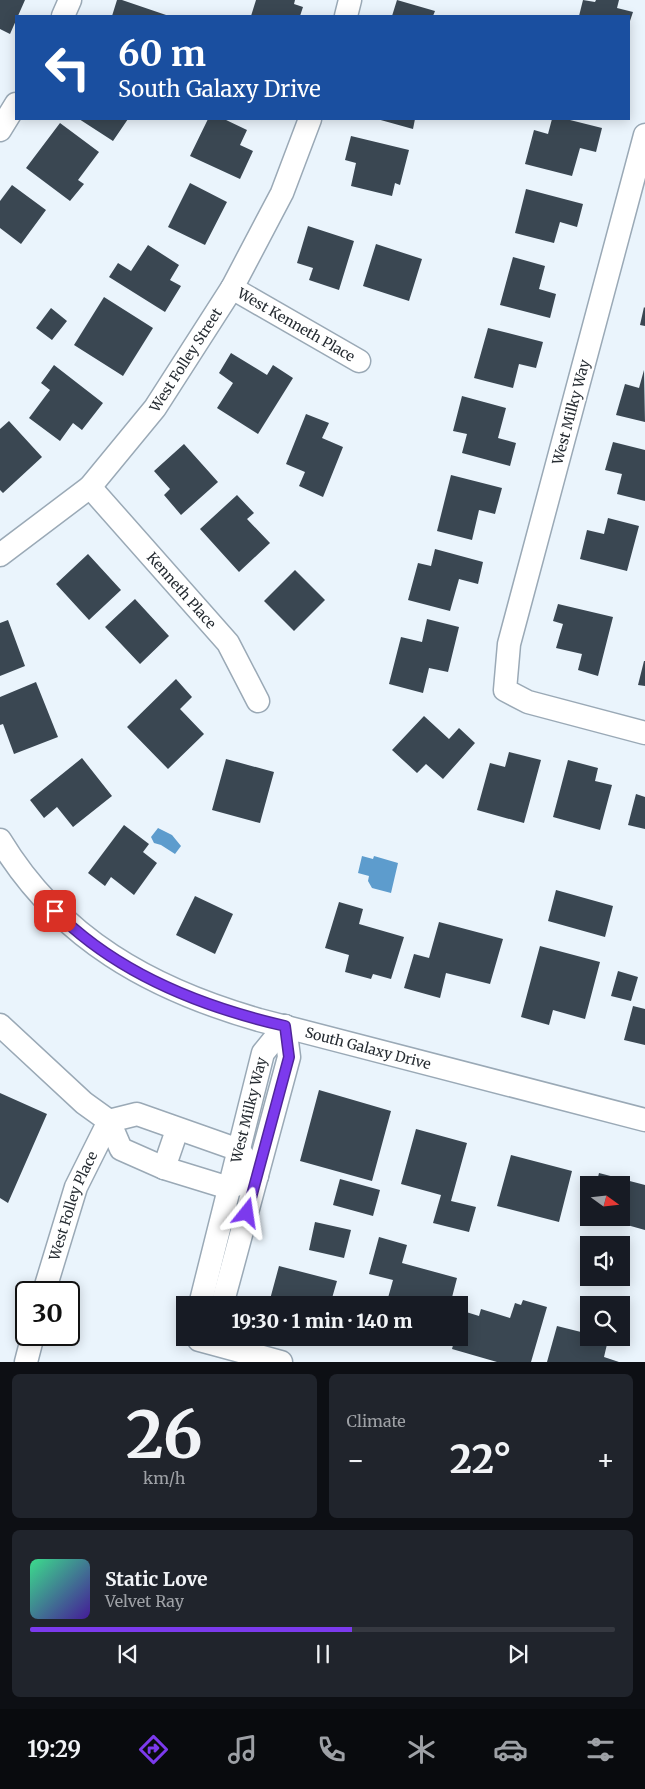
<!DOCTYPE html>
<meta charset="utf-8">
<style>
body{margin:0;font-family:Merriweather,serif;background:#20242c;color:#f1f3f6;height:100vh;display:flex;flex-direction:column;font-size:19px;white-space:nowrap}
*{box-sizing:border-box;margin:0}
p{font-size:16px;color:#9ea1a6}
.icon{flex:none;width:28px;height:28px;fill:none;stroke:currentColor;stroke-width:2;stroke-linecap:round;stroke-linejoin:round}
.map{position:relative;height:1362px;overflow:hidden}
.sheet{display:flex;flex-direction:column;gap:12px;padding:12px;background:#0d0f14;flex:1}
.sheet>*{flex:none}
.top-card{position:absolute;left:15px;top:15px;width:615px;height:105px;border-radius:0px;box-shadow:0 2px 12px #0003;background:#1a4fa0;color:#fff;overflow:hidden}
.needle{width:32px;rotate:105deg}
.controls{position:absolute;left:580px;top:1176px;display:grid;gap:10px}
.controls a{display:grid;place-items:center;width:50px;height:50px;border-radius:0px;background:#171b24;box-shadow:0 2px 12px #0003;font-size:25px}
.speed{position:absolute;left:15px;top:1281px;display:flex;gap:10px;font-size:25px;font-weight:700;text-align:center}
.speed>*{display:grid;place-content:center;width:65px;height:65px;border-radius:50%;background:#171b24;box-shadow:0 2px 12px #0003;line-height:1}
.speed .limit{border:2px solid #111;border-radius:8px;background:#fff;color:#111}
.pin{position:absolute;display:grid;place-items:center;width:42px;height:42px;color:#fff;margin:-21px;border-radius:10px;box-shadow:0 2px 8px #0006}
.me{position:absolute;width:55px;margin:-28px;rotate:15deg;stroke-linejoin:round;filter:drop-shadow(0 0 4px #0008)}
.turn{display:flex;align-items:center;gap:18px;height:105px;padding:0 20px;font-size:22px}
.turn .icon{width:65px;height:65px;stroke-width:2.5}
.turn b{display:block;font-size:35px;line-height:42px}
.big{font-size:38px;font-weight:800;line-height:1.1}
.sheet .card{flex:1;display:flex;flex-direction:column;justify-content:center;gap:8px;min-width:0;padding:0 18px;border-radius:8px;background:#20242c}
.sheet .dial{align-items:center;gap:0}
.dial b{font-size:65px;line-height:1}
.song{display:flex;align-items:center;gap:15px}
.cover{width:60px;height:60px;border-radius:8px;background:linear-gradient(135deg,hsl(150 70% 55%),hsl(260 70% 35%))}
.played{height:5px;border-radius:2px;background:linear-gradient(90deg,#7c3aed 55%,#363941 55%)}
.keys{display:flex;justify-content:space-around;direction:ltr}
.heat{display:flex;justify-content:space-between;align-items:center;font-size:28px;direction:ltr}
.sheet .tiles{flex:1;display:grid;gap:12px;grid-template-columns:1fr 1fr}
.card:last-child{grid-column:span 2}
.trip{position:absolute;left:176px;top:1296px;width:292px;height:50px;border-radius:0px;background:#171b24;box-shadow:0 2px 12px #0003;font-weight:800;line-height:50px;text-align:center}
.tab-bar{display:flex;height:80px;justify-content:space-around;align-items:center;background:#090b0e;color:#9ea1a6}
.tab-bar .icon{width:35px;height:35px}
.tab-bar .current{color:#7c3aed}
.tab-bar b{font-size:22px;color:#f1f3f6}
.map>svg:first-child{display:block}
.water{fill:#5d9ccd}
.building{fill:#3a4752}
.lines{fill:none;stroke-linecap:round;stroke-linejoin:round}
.minor-casing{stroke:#9aa9b6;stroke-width:25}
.minor{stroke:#fff;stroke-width:22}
.route-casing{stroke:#51269a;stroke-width:12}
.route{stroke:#7c3aed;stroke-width:9}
.labels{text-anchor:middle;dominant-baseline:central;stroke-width:5;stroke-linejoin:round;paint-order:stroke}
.street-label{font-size:14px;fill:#262c32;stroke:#fff}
</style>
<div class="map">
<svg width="645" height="1362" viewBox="0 0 645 1362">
<rect width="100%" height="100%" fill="#eaf4fc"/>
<path class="water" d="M158,828L172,835L181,846L175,854L161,845L154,843L151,837Z
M362,856L373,859L374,856L398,863L391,893L372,888L368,881L369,876L358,873Z"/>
<path class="building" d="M0,0H25L10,34L0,29Z
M117,0H122L169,16H112Z
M256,0H295L294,4L303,7L300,16H251Z
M397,0L435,11L433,16H392Z
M583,0L595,2L596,0H619L617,8L633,12L629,24V16H579Z
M79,119H128L113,141Z
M208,119H224L247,130L240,145L253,151L240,179L190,156Z
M377,119H415L413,129Z
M552,119H566L602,128L596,152L580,148L572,176L525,164L534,130L548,134Z
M60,123L99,152L78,180L84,184L70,201L26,168Z
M351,136L409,150L400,185L395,183L392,196L351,186L356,163L345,160Z
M190,183L227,202L205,245L168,227Z
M12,185L46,210L21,244L0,228V201Z
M526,189L583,204L577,227L560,222L554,243L515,233Z
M308,226L354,241L339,290L309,280L313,268L297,263Z
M376,244L422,259L409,301L363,286Z
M148,245L179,265L170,280L181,286L165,312L109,277L118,263L131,271Z
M513,257L545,266L539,289L556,294L550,318L500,305Z
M104,297L153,328L123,376L74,345Z
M644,307L645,308V326L640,325Z
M51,308L67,321L52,340L36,328Z
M488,328L543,342L536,368L519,364L513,388L474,378Z
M231,353L267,375L273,365L293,378L258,434L217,408L233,383L219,373Z
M54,365L103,403L82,430L73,423L60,441L29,418L50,390L41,383Z
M644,370L645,422L616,415L625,384L639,388Z
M462,396L506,408L498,438L516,443L510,466L462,453L467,434L453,431Z
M306,414L329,423L322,438L343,447L323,497L299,486L305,472L286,464Z
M9,421L42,457L3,493L0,490V429Z
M613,442L645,450V501L617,494L622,474L605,470Z
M184,444L218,482L181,515L164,495L170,489L154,471Z
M451,475L502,488L495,514L479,510L472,540L437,531Z
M237,495L254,513L247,519L270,543L239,572L200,529Z
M608,518L639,526L627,571L580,559L587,530L604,534Z
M435,549L483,562L478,584L459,579L450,611L408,600L418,563L431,566Z
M88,554L121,590L89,620L56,584Z
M295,570L325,600L294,631L264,601Z
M135,599L169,636L140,664L105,627Z
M558,604L613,617L598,676L578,670L582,654L556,648L563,624L553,621Z
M427,619L459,627L448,672L429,668L423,693L389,684L401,637L422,642Z
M8,620L25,666L0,676V623Z
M644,661H645V686L638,685Z
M176,679L192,697L180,709L204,734L168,769L127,727Z
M36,682L58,737L14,754L3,724L0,725V697Z
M424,716L449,739L459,728L475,743L443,779L426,764L417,773L392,750Z
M509,752L541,760L524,823L477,810L490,763L505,767Z
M82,758L112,796L73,827L57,807L44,818L30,800Z
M226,759L274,772L260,823L212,810Z
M568,760L598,768L595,781L612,785L600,830L553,817Z
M636,794L645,797V829L628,825Z
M124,825L149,844L143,852L157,863L134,895L111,877L105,886L88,873Z
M556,890L613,906L605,937L548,921Z
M195,896L233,914L215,954L176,935Z
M339,902L363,909L359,924L404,937L391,979L373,974L371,979L345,972L349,955L325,948Z
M439,922L503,939L490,984L446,973L440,998L404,988L414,954L429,958Z
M540,946L600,962L585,1019L553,1010L549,1025L521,1017Z
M618,971L638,977L631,1001L611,996Z
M633,1006L645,1009V1045L624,1040Z
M319,1090L391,1111L372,1181L300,1161Z
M0,1093L47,1114L8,1203L0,1198Z
M416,1129L467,1143L451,1201L476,1207L469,1232L433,1223L441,1195L401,1184Z
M511,1155L572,1171L559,1222L497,1206Z
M599,1173L645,1185V1230L602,1218H621V1185H596Z
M340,1179L380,1190L373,1216L333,1205Z
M315,1222L351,1230L344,1258L309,1250Z
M379,1237L407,1245L402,1263L457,1278L450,1305H386L393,1280L369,1274Z
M279,1266L337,1281L330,1305H279L269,1303Z
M523,1300L547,1307L531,1362H497L452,1349L455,1338H460V1321L463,1311L479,1316L481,1309L510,1318L515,1303L521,1305Z
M557,1326L589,1334V1338L608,1340L604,1357L619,1362H547Z"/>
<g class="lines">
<defs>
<g id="minor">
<path d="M63,16L70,0"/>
<path d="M346,16L350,0"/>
<path d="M0,130L16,104"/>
<path d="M645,135L509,644L505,690L528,702L645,733"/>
<path id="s1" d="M232,288L359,361"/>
<path id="s2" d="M90,487L228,643L258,701"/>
<path id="s3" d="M0,555L90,487L155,408L232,288L282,193L310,119"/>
<path id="s4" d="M0,840C60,939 151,989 259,1020L645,1120"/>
<path d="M0,1025L84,1103L109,1121L121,1149L164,1168L229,1188L257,1176L239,1150L137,1114L109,1121"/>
<path d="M164,1168L177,1130"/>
<path id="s5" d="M44,1292L76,1187L109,1121"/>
<path id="s6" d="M200,1305L263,1053L285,1026"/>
<path d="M222,1305L289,1057L285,1026"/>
<path d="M199,1340L281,1362"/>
<path d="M26,1362L33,1335"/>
</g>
</defs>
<use href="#minor" class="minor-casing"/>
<use href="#minor" class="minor"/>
</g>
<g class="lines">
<defs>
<path id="route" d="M55,911C116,973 202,1007 285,1026L289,1057L247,1213"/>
</defs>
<use href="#route" class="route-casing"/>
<use href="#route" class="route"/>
</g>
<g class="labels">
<g class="street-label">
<text stroke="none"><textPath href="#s1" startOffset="74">West Kenneth Place</textPath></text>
<text stroke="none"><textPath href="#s3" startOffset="272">West Folley Street</textPath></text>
<text transform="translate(571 412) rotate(-75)">West Milky Way</text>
<text stroke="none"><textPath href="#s2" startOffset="138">Kenneth Place</textPath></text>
<text stroke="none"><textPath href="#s4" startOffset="436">South Galaxy Drive</textPath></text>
<text stroke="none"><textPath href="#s6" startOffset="201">West Milky Way</textPath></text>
<text stroke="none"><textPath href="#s5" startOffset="91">West Folley Place</textPath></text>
</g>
</g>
</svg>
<div class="controls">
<a><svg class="needle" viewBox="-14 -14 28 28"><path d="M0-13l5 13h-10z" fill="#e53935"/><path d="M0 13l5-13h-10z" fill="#9ea1a6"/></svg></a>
<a><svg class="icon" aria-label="sound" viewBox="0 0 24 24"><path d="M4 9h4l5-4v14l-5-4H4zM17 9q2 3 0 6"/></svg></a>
<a><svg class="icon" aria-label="search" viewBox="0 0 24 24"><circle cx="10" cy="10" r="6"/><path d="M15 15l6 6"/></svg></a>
</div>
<div class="speed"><div class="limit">30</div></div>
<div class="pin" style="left:55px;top:911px;background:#d93025"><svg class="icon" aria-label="arrive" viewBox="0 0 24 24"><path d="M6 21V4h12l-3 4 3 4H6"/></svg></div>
<svg class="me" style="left:247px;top:1213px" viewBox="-20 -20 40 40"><path d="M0-17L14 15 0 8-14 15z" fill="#7c3aed" stroke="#fff" stroke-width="4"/></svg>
<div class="trip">19:30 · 1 min · 140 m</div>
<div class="top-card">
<div class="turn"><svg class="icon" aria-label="left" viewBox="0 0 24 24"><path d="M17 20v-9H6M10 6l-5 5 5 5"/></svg><div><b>60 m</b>South Galaxy Drive</div></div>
</div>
</div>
<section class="sheet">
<div class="tiles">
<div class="card dial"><b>26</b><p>km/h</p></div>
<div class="card"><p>Climate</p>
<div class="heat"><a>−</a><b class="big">22°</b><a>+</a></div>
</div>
<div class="card">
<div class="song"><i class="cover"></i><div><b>Static Love</b><p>Velvet Ray</p></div></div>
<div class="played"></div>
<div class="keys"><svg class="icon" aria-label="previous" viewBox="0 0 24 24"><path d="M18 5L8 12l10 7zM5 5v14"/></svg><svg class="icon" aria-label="pause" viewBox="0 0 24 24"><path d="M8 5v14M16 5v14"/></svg><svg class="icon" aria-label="next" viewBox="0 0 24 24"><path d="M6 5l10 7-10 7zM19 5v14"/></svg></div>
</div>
</div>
</section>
<nav class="tab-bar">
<b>19:29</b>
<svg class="icon current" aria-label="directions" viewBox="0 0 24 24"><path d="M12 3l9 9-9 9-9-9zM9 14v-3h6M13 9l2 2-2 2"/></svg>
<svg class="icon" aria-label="music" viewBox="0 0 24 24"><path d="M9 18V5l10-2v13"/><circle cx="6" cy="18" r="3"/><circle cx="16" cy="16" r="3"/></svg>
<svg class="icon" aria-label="phone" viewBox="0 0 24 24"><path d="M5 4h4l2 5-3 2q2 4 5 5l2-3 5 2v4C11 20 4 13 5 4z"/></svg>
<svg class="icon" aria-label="climate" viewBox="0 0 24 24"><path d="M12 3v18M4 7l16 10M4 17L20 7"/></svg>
<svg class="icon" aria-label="car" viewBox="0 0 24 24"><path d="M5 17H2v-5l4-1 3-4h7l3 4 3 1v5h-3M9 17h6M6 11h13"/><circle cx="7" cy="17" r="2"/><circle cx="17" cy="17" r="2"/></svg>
<svg class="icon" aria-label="filters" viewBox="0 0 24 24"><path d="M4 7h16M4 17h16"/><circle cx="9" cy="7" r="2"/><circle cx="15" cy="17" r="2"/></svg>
</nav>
